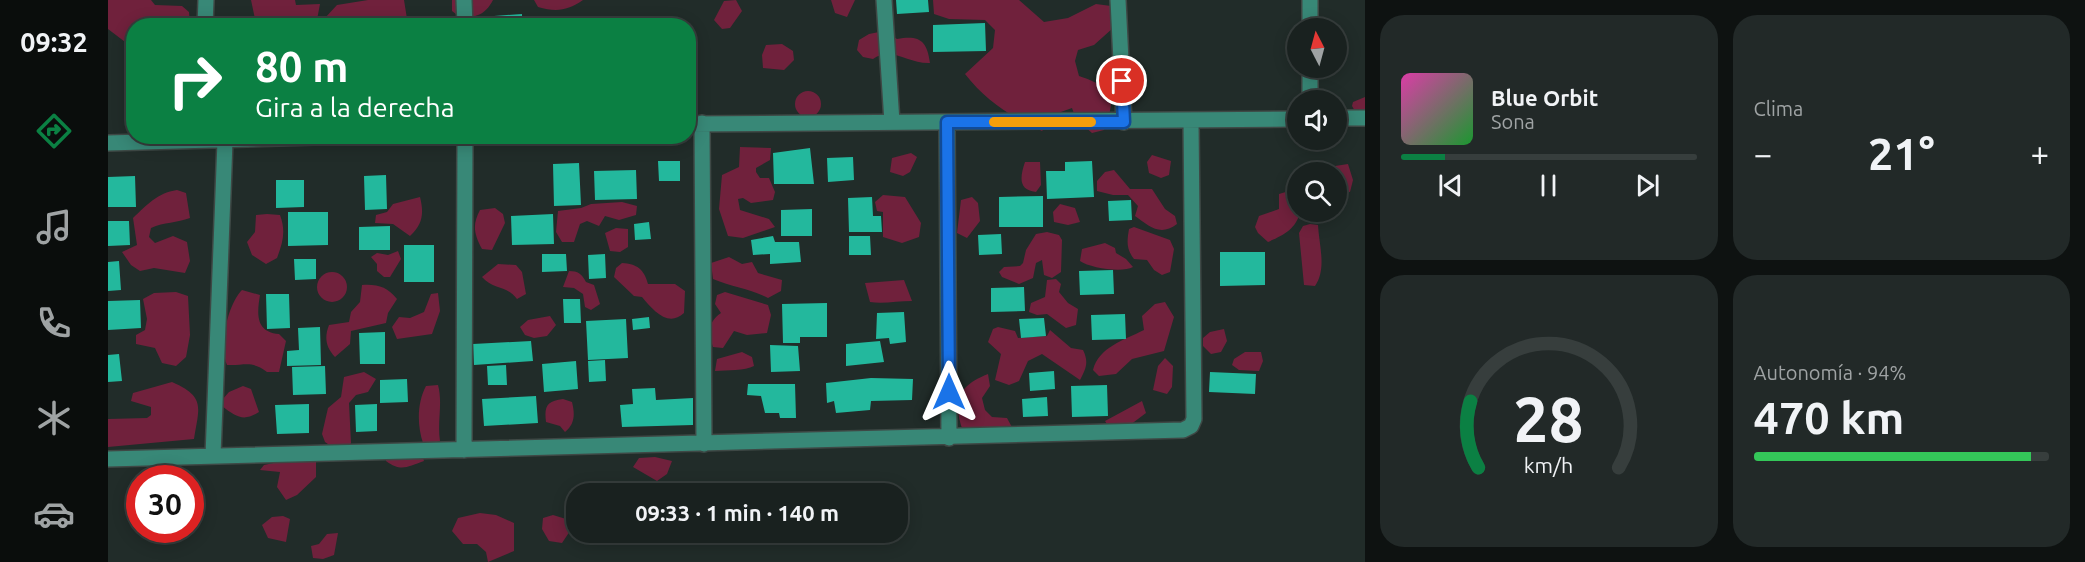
<!DOCTYPE html>
<html lang="es">
<meta charset="utf-8">
<style>
body{margin:0;font-family:Ubuntu,sans-serif;background:#222928;color:#f1f3f6;height:100vh;display:flex;flex-direction:column;font-size:22px;white-space:nowrap}
*{box-sizing:border-box;margin:0}
p{font-size:20px;color:#9fa3a4}
.icon{flex:none;width:33px;height:33px;fill:none;stroke:currentColor;stroke-width:2;stroke-linecap:round;stroke-linejoin:round}
.map{position:relative;flex:1;overflow:hidden}
.sheet{display:flex;flex-direction:column;gap:15px;padding:15px;background:#0e1211;width:720px}
.sheet>*{flex:none}
.hud{position:absolute;left:18px;top:18px;width:570px;height:126px;border-radius:24px;box-shadow:0 3px 15px #0003,0 0 0 2px #373e3d;background:#0b8043;color:#fff;overflow:hidden}
.needle{width:39px;rotate:354deg}
.buttons{position:absolute;left:1179px;top:18px;display:grid;gap:12px}
.buttons a{display:grid;place-items:center;width:60px;height:60px;border-radius:50%;background:#19211f;box-shadow:0 3px 15px #0003,0 0 0 2px #373e3d;font-size:30px}
.speed{position:absolute;left:18px;top:465px;display:flex;gap:12px;font-size:30px;font-weight:700;text-align:center}
.speed>*{display:grid;place-content:center;width:78px;height:78px;border-radius:50%;background:#19211f;box-shadow:0 3px 15px #0003,0 0 0 2px #373e3d;line-height:1}
.speed .limit{border:9px solid #d22;background:#fff;color:#111}
.pin{position:absolute;display:grid;place-items:center;width:51px;height:51px;color:#fff;margin:-26px;border:3px solid #fff;border-radius:50%;box-shadow:0 2px 6px #0007}
.me{position:absolute;width:66px;margin:-33px;rotate:0deg;stroke-linejoin:round;filter:drop-shadow(0 0 4px #0008)}
.turn{display:flex;align-items:center;gap:21px;height:126px;padding:0 30px;font-size:27px}
.turn .icon{width:78px;height:78px;stroke-width:2.5}
.turn b{display:block;font-size:42px;line-height:51px}
.big{font-size:45px;font-weight:700;line-height:1.1}
.sheet .card{flex:1;display:flex;flex-direction:column;justify-content:center;gap:9px;min-width:0;padding:0 21px;border-radius:24px;background:#222928}
.sheet .dial{align-items:center;gap:0}
.dial svg{height:156px;overflow:visible;fill:none;stroke:#373e3d;stroke-width:7;stroke-linecap:round;text-anchor:middle}
.dial text{fill:#f1f3f6;stroke:none}
.song{display:flex;align-items:center;gap:18px}
.cover{width:72px;height:72px;border-radius:9px;background:linear-gradient(135deg,hsl(320 70% 55%),hsl(130 70% 35%))}
.played{height:6px;border-radius:3px;background:linear-gradient(90deg,#0b8043 15%,#373e3d 15%)}
.keys{display:flex;justify-content:space-around;direction:ltr}
.heat{display:flex;justify-content:space-between;align-items:center;font-size:33px;direction:ltr}
.charge{height:9px;border-radius:4px;background:linear-gradient(90deg,#34c759 94%,#373e3d 0)}
.sheet .tiles{flex:1;display:grid;gap:15px;grid-template-columns:repeat(2,1fr)}
.trip{position:absolute;left:458px;top:483px;width:342px;height:60px;border-radius:24px;background:#19211f;box-shadow:0 3px 15px #0003,0 0 0 2px #373e3d;font-weight:700;line-height:60px;text-align:center}
main{display:flex;flex:1;min-height:0}
.menu{display:flex;flex-direction:column;width:108px;justify-content:space-around;align-items:center;background:#0a0d0c;color:#9fa3a4}
.menu .icon{width:42px;height:42px}
.menu .active{color:#0b8043}
.menu b{font-size:27px;color:#f1f3f6}
.map>svg:first-child{display:block}
.green{fill:#70213c}
.building{fill:#23b89d}
.lines{fill:none;stroke-linecap:round;stroke-linejoin:round}
.minor-casing{stroke:#3e4845;stroke-width:18}
.minor{stroke:#388877;stroke-width:15}
.route-casing{stroke:#114b97;stroke-width:15}
.route{stroke:#1a73e8;stroke-width:10}
.slow{stroke:#f59e0b;stroke-width:10}
</style>
<main>
<nav class="menu">
<b>09:32</b>
<svg class="icon active" aria-label="directions" viewBox="0 0 24 24"><path d="M12 3l9 9-9 9-9-9zM9 14v-3h6M13 9l2 2-2 2"/></svg>
<svg class="icon" aria-label="music" viewBox="0 0 24 24"><path d="M9 18V5l10-2v13"/><circle cx="6" cy="18" r="3"/><circle cx="16" cy="16" r="3"/></svg>
<svg class="icon" aria-label="phone" viewBox="0 0 24 24"><path d="M5 4h4l2 5-3 2q2 4 5 5l2-3 5 2v4C11 20 4 13 5 4z"/></svg>
<svg class="icon" aria-label="climate" viewBox="0 0 24 24"><path d="M12 3v18M4 7l16 10M4 17L20 7"/></svg>
<svg class="icon" aria-label="car" viewBox="0 0 24 24"><path d="M5 17H2v-5l4-1 3-4h7l3 4 3 1v5h-3M9 17h6M6 11h13"/><circle cx="7" cy="17" r="2"/><circle cx="17" cy="17" r="2"/></svg>
</nav>
<div class="map">
<svg width="1257" height="562" viewBox="0 0 1257 562">
<rect width="100%" height="100%" fill="#212c29"/>
<path class="green" d="M0,0H43L47,5L74,6L81,12L82,25L26,26L25,48L0,29Z
M143,0H187L188,5L212,4L208,25H141L147,19Z
M260,0H296L300,25H216V19L229,5Z
M344,0H385C377,15 369,17 353,18L344,11Z
M426,0H475C459,11 448,12 430,7Z
M628,0L634,11L622,28L614,29L606,20L616,1Z
M723,0H747L739,17L727,13Z
M825,0H911L936,22L960,18L988,4L1003,6L1005,28L986,45L970,50L967,61L971,76C1006,88 1009,95 996,130L984,133L968,119L964,108L950,113L934,131C903,117 878,101 857,74L885,48L887,30L877,20L841,19L826,14Z
M776,31L789,39C811,35 819,40 822,63C801,64 783,46 765,59L755,57L749,50L751,40L761,34Z
M674,44L685,51L686,60L676,70L655,68L654,55L658,45Z
M687 104a13 13 0 1 1 26 0a13 13 0 1 1-26 0Z
M1257,97V113H1248L1244,106L1245,102Z
M632,147L663,148L662,160L648,168V172L652,178H661L667,192L665,200L643,203L635,198L630,199L632,210L661,219L667,227L635,238L620,236L611,209L614,175L631,167Z
M803,153L809,157L802,172L795,176L782,172L784,158Z
M1044,155L1063,161L1061,175L1053,178L1041,173L1039,162Z
M917,162H932L933,185L928,192C910,190 912,177 917,162Z
M1240,164L1245,180L1242,192L1229,191L1227,166Z
M1006,170L1022,189H1044L1057,209L1067,216L1069,224C1052,237 1041,226 1027,216L1030,206L1020,195H1005L989,191V181L997,172Z
M69,190L78,193L82,218C69,223 56,222 43,228L41,237L47,243L65,236L79,242L82,261L77,273L46,268L32,271L23,265L14,252L29,245L25,218C39,205 49,193 69,190Z
M1181,191L1189,200L1190,212H1192C1188,229 1176,235 1160,242L1150,233L1147,227L1151,216L1171,209V194Z
M775,195L797,197L813,223L811,237L794,243L775,237V212L769,211L767,202Z
M312,197C316,213 315,224 302,236L285,224L267,223L268,215L279,212L285,204Z
M864,197L870,203L872,221L859,238L849,233L853,200Z
M514,202L529,206L528,215L511,220L497,216L491,226L479,221L472,224L466,242H454L448,232L450,211L473,208L483,204Z
M952,204L967,208L972,222L960,225L946,222L945,212Z
M387,208L395,214L397,223L384,250L374,249C366,234 364,225 372,210Z
M159,214L172,215C178,231 175,242 169,258L158,264L144,255L139,242L147,232L148,215Z
M1202,224L1210,225C1211,245 1219,269 1207,286L1196,285L1191,233L1195,226Z
M1026,227L1062,240L1066,249L1062,272L1054,275L1046,270L1039,260L1026,259C1018,249 1019,241 1021,229Z
M508,228L520,229V247L512,252L502,251L497,233Z
M939,232L951,235L954,240L953,272L944,278L936,275L934,260L928,263L925,278L911,284L894,277L891,272L896,267L912,266L915,263L918,250L928,234Z
M997,243L1007,248L1008,253L1018,259L1025,267C1014,273 982,268 972,261L974,249Z
M290,251L293,259L282,277H276L269,271V264L263,257L269,253L280,255Z
M621,257L634,264L644,262L650,273L674,280L673,291L660,298C643,289 624,287 605,279L603,263Z
M514,263C529,264 536,269 540,284H567L577,291L576,313C560,328 545,310 534,297L526,296L506,277L508,268Z
M390,264L408,265L414,272L418,294L409,299C399,285 385,290 374,277Z
M461,271C470,271 474,274 478,282L486,285L492,304L483,310L477,307L475,294L466,288L455,287Z
M209 287a15 15 0 1 1 30 0a15 15 0 1 1-30 0Z
M948,279L953,284L951,292L960,303L970,309L968,325L958,328L939,314L929,315L921,312L923,303L937,297L939,280Z
M796,280L804,301C790,301 775,304 762,302L757,283Z
M254,285C270,284 279,287 289,299L280,313L278,323L243,331L242,344L227,357C218,347 216,338 221,325L241,322L243,312L252,302Z
M134,290L152,295C149,313 147,332 171,334L178,341L171,372H159C144,360 136,366 119,365C110,346 120,304 134,290Z
M68,292L80,296L82,335L78,357L68,366L54,363L47,348L28,344V335L37,330L39,319L35,299L46,293Z
M617,292L660,305L663,315L659,333L639,335L626,331L615,348L605,347C600,332 600,322 613,313L607,304L609,295Z
M330,293L332,311L324,334L289,339L284,327L291,317L302,318L316,312L323,294Z
M1057,302L1066,317L1056,351L1024,359L1008,374L991,376L985,370C991,347 1016,340 1036,330L1034,316L1047,304Z
M442,316L448,325L439,336L426,338L417,335L412,327L420,320Z
M890,327L907,331L910,338L939,336L942,330L963,348L975,350C981,362 978,369 972,380L934,354L920,361L911,381L901,385L887,380L893,354L880,342L885,329Z
M1116,329L1119,341L1113,352L1103,354L1095,346V338L1102,332Z
M634,352L644,357L646,366C637,371 619,370 607,371L609,359Z
M1137,352H1153L1155,361L1151,371L1131,370L1124,365L1126,359Z
M1057,358L1065,366L1064,387L1059,394L1045,390L1050,366Z
M256,372L268,379L260,392L248,395L241,403L243,443L239,450L230,451L217,442L214,434L220,408L233,397L236,377Z
M880,374L882,386L874,398L877,410L884,417L899,418L906,431H855C844,401 850,386 880,374Z
M64,382C98,397 91,407 86,439L0,447V419L39,418L43,415V407L23,401L25,393Z
M330,385C335,403 329,422 332,441L319,445L315,443C309,425 309,403 318,386Z
M135,386L143,389L151,412C136,422 128,417 114,406V400L121,392Z
M455,399L464,402C467,414 467,424 457,432L452,426L438,422C436,406 439,401 455,399Z
M1034,401L1038,413L1014,431L1002,429L997,421Z
M304,442L310,443L316,461C299,467 293,472 278,461V448Z
M199,456L208,458V477L189,495L178,500L169,487L172,472L152,470L156,465Z
M547,457L564,461L559,474L549,481L525,467L531,458Z
M372,513L388,515L406,523V551L380,562L378,552L369,544H355L344,531L350,518Z
M445,515L458,519L462,531L454,543L441,541L434,529L435,518Z
M175,516L182,519L178,542L160,538L154,525L164,517Z
M230,533L226,555L215,559L205,558L203,546L211,544L219,534Z"/>
<path class="building" d="M788,0H820L821,12L789,14Z
M414,14V26H386V16Z
M877,23L878,51L825,52V25Z
M702,148L706,184H666L665,153Z
M745,157L746,180L720,182L719,158Z
M550,161H572V181H551Z
M984,161L986,197L939,199L938,171H957V162Z
M471,163L473,205L446,206L445,164Z
M528,170L529,199L487,200L486,171Z
M278,175L279,209L257,210L256,176Z
M27,176L28,207H0V177Z
M168,180H196V207L168,208Z
M935,196V227H891V197Z
M764,197L765,216H773L774,232H741L740,198Z
M1023,200L1024,220L1001,221L1000,201Z
M704,209V236H673V210Z
M180,212H220V245L180,246Z
M445,214L446,244L404,245L403,216Z
M0,221H21L22,245L0,246Z
M541,222L543,239L527,240L526,224Z
M282,226V250H251V227Z
M893,234L894,254L871,255L870,235Z
M665,236L667,242H691L693,262L662,264V254L645,255L643,240Z
M741,236H762L763,255H741Z
M296,245H326V282H296Z
M1112,252H1157V285L1112,286Z
M434,254H458L459,271L434,272Z
M497,254L498,278L481,279L480,255Z
M186,259H208V279L187,280Z
M11,261L13,290L0,291V262Z
M1005,270L1006,294L972,295L971,271Z
M916,287L917,311L883,312V288Z
M158,294H181L182,328L159,329Z
M455,299H472L473,323H456Z
M32,300L33,328L0,330V301Z
M719,303V337H692V343H675L674,304Z
M796,312L798,342L782,344L781,338L768,339L769,313Z
M1017,314L1018,339L984,340L983,315Z
M541,317L542,328L525,330L524,319Z
M936,318L938,336L913,338L911,319Z
M518,319L520,358L480,360L478,321Z
M212,327L213,365L179,366V351L191,350L190,328Z
M277,332V364H252L251,333Z
M423,341L425,361L366,365L365,344Z
M772,341L776,362L738,366V344Z
M662,345L690,346L692,371L663,372Z
M11,354L14,381L0,382V355Z
M497,360L498,381L481,382L480,361Z
M468,361L470,389L436,392L434,364Z
M398,365L399,385H380L379,366Z
M217,366L218,394L185,395L184,367Z
M946,371L947,389L922,391L921,373Z
M1102,372L1148,374L1147,394L1101,392Z
M763,378L805,379L804,400L763,401L762,410L728,413L726,401L719,403L718,383Z
M299,379L300,402L272,403V380Z
M640,384H687L688,418H672L671,413H657L653,396L639,395Z
M999,385L1000,416L964,417L963,386Z
M547,388L548,400L585,398V425L514,427L512,405L525,404L524,389Z
M428,396L430,423L376,426L374,399Z
M939,397L940,416L915,417L914,399Z
M201,404V433L169,434L167,405Z
M269,404V431L248,432L247,405Z"/>
<g class="lines">
<defs>
<path id="minor" d="M356,0L357,26
M776,0L784,122
M1010,0L1016,122
M1202,0V28
M97,26L98,0
M1202,100V68
M1228,118H1257
M839,122L841,438
M594,123L596,444
M580,124L1190,119
M0,143L240,136
M356,450L357,136
M105,456L117,141
M0,459L1075,430L1083,426L1086,419L1083,121"/>
</defs>
<use href="#minor" class="minor-casing"/>
<use href="#minor" class="minor"/>
</g>
<g class="lines">
<defs>
<path id="route" d="M841,392L839,122H1016L1014,81"/>
</defs>
<use href="#route" class="route-casing"/>
<use href="#route" class="route"/>
<path class="slow" d="M886,122H983"/>
</g>
</svg>
<div class="buttons">
<a><svg class="needle" viewBox="-14 -14 28 28"><path d="M0-13l5 13h-10z" fill="#e53935"/><path d="M0 13l5-13h-10z" fill="#9fa3a4"/></svg></a>
<a><svg class="icon" aria-label="sound" viewBox="0 0 24 24"><path d="M4 9h4l5-4v14l-5-4H4zM17 9q2 3 0 6"/></svg></a>
<a><svg class="icon" aria-label="search" viewBox="0 0 24 24"><circle cx="10" cy="10" r="6"/><path d="M15 15l6 6"/></svg></a>
</div>
<div class="speed"><div class="limit">30</div></div>
<div class="pin" style="left:1014px;top:81px;background:#d93025"><svg class="icon" aria-label="arrive" viewBox="0 0 24 24"><path d="M6 21V4h12l-3 4 3 4H6"/></svg></div>
<svg class="me" style="left:841px;top:392px" viewBox="-20 -20 40 40"><path d="M0-17L14 15 0 8-14 15z" fill="#1a73e8" stroke="#fff" stroke-width="4"/></svg>
<div class="trip">09:33 · 1 min · 140 m</div>
<div class="hud">
<div class="turn"><svg class="icon" aria-label="right" viewBox="0 0 24 24"><path d="M7 20v-9h11M14 6l5 5-5 5"/></svg><div><b>80 m</b>Gira a la derecha</div></div>
</div>
</div>
<section class="sheet">
<div class="tiles">
<div class="card">
<div class="song"><i class="cover"></i><div><b>Blue Orbit</b><p>Sona</p></div></div>
<div class="played"></div>
<div class="keys"><svg class="icon" aria-label="previous" viewBox="0 0 24 24"><path d="M18 5L8 12l10 7zM5 5v14"/></svg><svg class="icon" aria-label="pause" viewBox="0 0 24 24"><path d="M8 5v14M16 5v14"/></svg><svg class="icon" aria-label="next" viewBox="0 0 24 24"><path d="M6 5l10 7-10 7zM19 5v14"/></svg></div>
</div>
<div class="card"><p>Clima</p>
<div class="heat"><a>−</a><b class="big">21°</b><a>+</a></div>
</div>
<div class="card dial"><svg viewBox="0 0 100 80">
<path d="M14 69A42 42 0 1 1 86 69"/>
<path d="M14 69A42 42 0 0 1 10 35" stroke="#0b8043"/>
<text x="50" y="56" font-size="32" font-weight="700">28</text>
<text x="50" y="72" font-size="11">km/h</text>
</svg></div>
<div class="card"><p>Autonomía · 94%</p><b class="big">470 km</b><div class="charge"></div></div>
</div>
</section>
</main>
